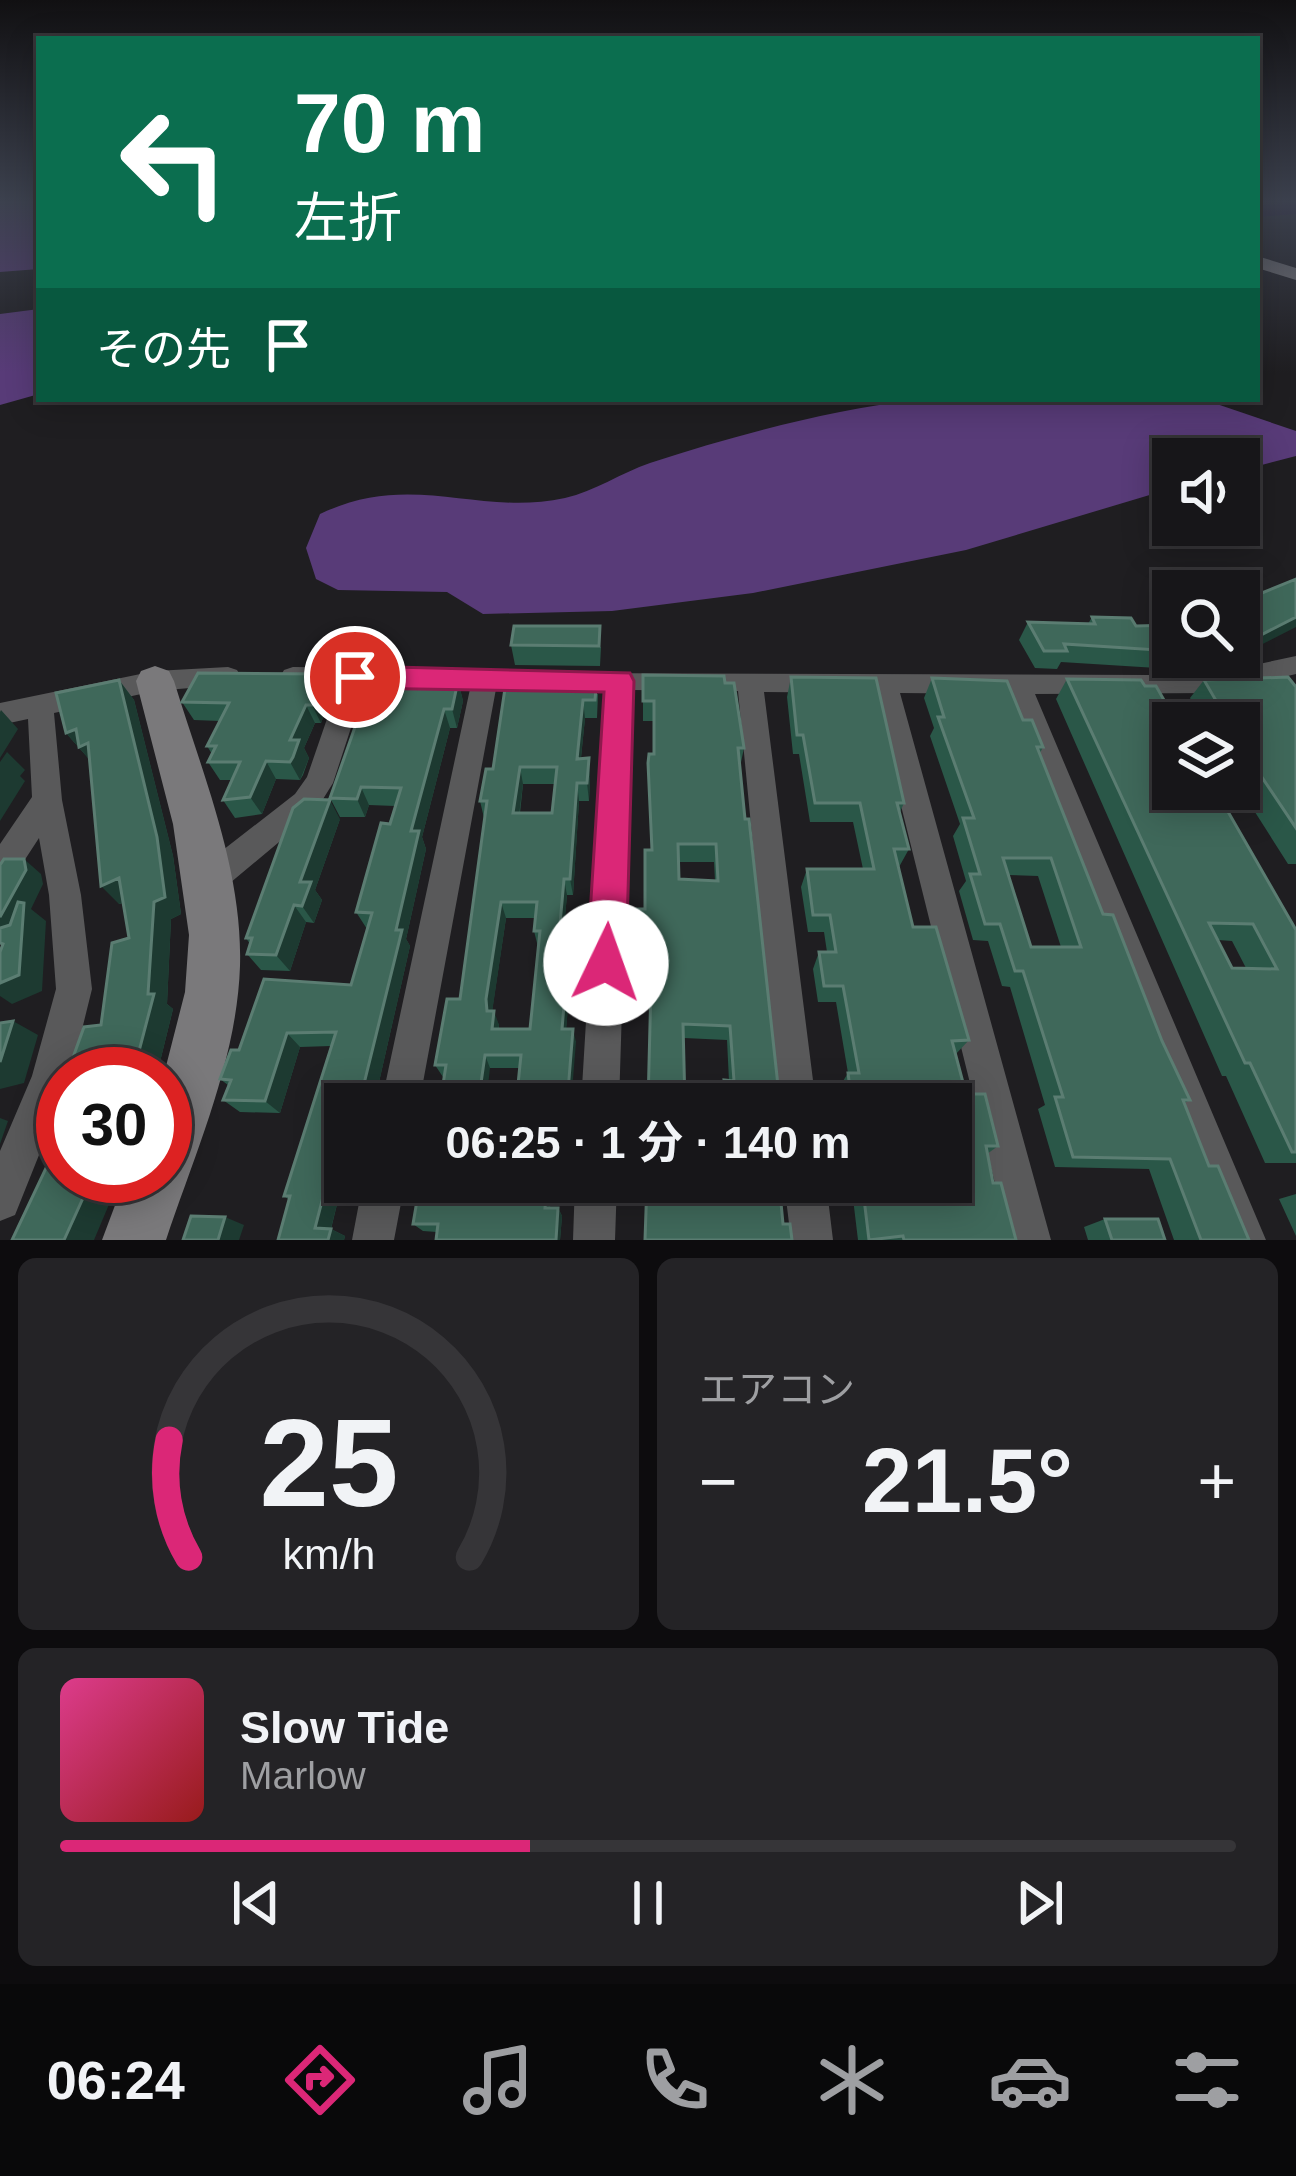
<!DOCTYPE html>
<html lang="ja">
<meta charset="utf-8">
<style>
body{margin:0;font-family:Helvetica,"Noto Sans JP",sans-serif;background:#242326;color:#f1f3f6;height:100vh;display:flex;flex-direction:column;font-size:45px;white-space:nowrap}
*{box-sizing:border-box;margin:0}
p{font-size:39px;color:#9e9fa2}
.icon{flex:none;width:66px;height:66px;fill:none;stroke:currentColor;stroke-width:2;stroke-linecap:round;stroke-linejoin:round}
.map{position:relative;height:1240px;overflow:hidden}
.drawer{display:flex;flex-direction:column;gap:18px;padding:18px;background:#0d0c0e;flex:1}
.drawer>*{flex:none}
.guide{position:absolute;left:36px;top:36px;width:1224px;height:366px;border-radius:0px;box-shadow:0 6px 30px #0003,0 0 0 3px #363538;background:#0b6e4f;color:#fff;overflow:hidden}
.controls{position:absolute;left:1152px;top:438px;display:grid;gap:24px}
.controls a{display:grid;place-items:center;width:108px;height:108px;border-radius:0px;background:#171619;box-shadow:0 6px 30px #0003,0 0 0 3px #363538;font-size:60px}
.speed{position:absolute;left:36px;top:1047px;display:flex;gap:24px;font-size:60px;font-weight:700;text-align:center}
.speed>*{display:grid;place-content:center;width:156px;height:156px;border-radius:50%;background:#171619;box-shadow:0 6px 30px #0003,0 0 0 3px #363538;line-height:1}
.speed .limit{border:18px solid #d22;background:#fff;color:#111}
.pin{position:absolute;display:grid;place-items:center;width:102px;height:102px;color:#fff;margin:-51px;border:6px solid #fff;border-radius:50%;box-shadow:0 3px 12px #0007}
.me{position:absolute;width:132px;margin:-66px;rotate:3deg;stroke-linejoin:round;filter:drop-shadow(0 0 9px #0008)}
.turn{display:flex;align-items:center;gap:42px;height:252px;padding:0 60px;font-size:54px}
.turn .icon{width:156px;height:156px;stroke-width:2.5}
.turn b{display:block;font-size:84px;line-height:102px}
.then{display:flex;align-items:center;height:114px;padding:0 60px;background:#0003;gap:24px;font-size:45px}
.big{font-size:90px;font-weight:700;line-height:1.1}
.drawer .card{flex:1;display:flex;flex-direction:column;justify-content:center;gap:18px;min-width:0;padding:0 42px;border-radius:18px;background:#242326}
.drawer .dial{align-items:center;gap:0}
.dial svg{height:312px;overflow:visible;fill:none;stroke:#363538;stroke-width:7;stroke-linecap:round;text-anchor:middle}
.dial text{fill:#f1f3f6;stroke:none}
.song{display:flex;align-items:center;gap:36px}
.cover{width:144px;height:144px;border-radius:18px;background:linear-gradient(135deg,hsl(330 70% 55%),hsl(0 70% 35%))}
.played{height:12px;border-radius:6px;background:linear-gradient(90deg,#db2777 40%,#363538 40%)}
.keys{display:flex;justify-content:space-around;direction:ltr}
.heat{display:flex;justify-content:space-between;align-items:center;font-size:66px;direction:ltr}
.drawer .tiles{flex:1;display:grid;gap:18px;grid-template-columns:1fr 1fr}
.card:last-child{grid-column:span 2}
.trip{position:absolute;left:324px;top:1083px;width:648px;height:120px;border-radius:0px;background:#171619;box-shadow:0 6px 30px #0003,0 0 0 3px #363538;font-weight:700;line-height:120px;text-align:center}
.menu{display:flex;height:192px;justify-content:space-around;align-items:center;background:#09090a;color:#9e9fa2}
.menu .icon{width:84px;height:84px}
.menu .on{color:#db2777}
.menu b{font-size:54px;color:#f1f3f6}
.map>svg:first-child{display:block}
.forest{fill:#583b78}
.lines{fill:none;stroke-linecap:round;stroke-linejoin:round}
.river{fill:#1a0032;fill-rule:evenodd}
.street{fill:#59595a;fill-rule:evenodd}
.secondary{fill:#7a797b;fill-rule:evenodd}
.wall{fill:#2a5748;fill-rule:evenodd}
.shaded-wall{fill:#1d3a31}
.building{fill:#3f685a;stroke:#5b7d72;stroke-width:3;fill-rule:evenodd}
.route{fill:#db2777;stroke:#8e194d;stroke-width:3}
</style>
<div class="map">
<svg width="1296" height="1240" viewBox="0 0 1296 1240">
<rect width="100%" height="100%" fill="#1f1e21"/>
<path class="forest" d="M0,200H39V269L0,272Z
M39,309V394L0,405V314Z
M919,399H1202L1296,431V456L1239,471V459H1173V488L966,550L753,593L612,611L483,614L447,592L338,590L316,579L306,548L320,514C412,470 477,517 565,498C595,491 621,473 650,463C738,434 827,411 919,399Z"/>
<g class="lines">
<path class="river" d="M1296,202V214L1257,217V205Z"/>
<path class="street" d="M1296,656V674L1217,693L1035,694L1266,1240H1224L1008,694L900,693L1051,1240H1009L873,693L764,692L816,1104H778L738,691L632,690L619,1104H581L606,690L560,687L556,680L560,673L1151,675L1217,673Z
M228,667L237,670L241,677L237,684L155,691L54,713L62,800L81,895L92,989L71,1074H63V1095L15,1215L0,1221V1151L32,1076L56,989L49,895L39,838L11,881L0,886V844L32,797L28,719L0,725V703L155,671Z
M293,667L534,670L543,673L547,680L543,687L496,689L419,1104H381L470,689L364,688L333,783L315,812L218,893L207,897L196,893L191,882L196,871L295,794L307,777L338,687L284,684L280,677L284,670Z
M363,1182H405L394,1240H352Z
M575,1182H617L615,1240H573Z
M784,1182H826L833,1240H791Z"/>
<path class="secondary" d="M1257,256L1296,268V280L1257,268Z
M155,666L169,671L174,681C202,773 243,869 240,966C237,1060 195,1153 166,1240H102L126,1176H165L164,1074L185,992L189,935L173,824L136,681L141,671Z"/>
</g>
<path class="wall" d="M1092,617L1136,626L1173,625V657H1232L1173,669L1061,662L1057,669L1035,668L1019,640L1028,622L1088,624Z
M514,626L601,647L600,666L515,665L511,645Z
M397,673L400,682L458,681L463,701L457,728H450L422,837L426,849L406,939L410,946L374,1104H345V1172L331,1229L345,1236L344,1240L284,1196L331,1046L300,1047L280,1113L240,1112L223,1100L228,1085L220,1079L239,1050L351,985L367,929L356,912L395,806L369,805L365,817H340L330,798Z
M324,674L332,692L321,723H315L304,748L309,758L303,775L300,780L276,779L262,814L235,818L223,800L232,780H220L208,762L212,754L207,746L220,721L194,720L182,702Z
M507,675L598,694L597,718H585L581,758L590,776L589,801H579L573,895H567L561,958L571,973L566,1029L576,1042L519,1068H490L443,1077L435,1065L460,999L484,818L480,801L493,769ZM523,784H555L552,813H520ZM506,918H535L534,931L538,947L530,1029H499V1025L492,1011Z
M643,675L725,683L744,748L740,767L745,819L780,1104H722L721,1093L724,1080L729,1081L727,1040L684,1038L652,962H648V950H628V933L645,909L651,850L654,721H643ZM679,862H714L715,881L679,879Z
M791,677L904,803L900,812L909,849L899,867L913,927L969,1040L955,1055L966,1094L998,1146L987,1154L993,1183L1016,1240H858L851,1182H951V1104H842L840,1086L848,1073L836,1002H818L813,969L819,952H827L824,932H808L801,887L807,869H863L853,822H810L799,754H793L787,697Z
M932,678L1023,720L1043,747L1040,753L1103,914L1190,1100L1184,1103L1209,1166L1249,1240H1174L1149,1169L1055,1167L1038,1109L1045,1105L1010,987L1002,986L988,941L973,940L959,891L966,881L953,836L960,824L930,736L934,728L924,698ZM1008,875L1038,876L1061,947H1031Z
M1067,679L1296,930V1163H1265L1226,1076H1222L1056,699ZM1218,940L1232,941L1246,968H1232Z
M119,680L134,700L173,856L181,914L171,919L167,1004L173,1009L157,1074H89L71,1063L101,1025L129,938L123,903L119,904L89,759L66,733Z
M1204,680L1296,687V864H1288L1239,787V723H1204L1190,698Z
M340,819L315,890L322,900L314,923L306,922L290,971L261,970L247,954L250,944L246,938Z
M552,1182L550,1208H558L562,1216L560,1240H436L437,1232L423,1231L413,1224L419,1192H408L398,1183Z
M1296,1194V1236L1279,1199Z
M1105,1219L1165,1240H1088L1084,1227Z"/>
<path class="shaded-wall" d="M1296,617V627L1239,656V641Z
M1181,657H1232L1173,669Z
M324,674L332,692L321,723L312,705Z
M119,680L134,700L173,856L181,914L171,919L167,1004L173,1009L157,1074H133L148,994Z
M458,681L463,701L457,728L452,709Z
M583,700L585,718L579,776L577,759Z
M306,705L315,723L304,748L309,758L300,780L290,762V740Z
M444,709L450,728L422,837L426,849L406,939L410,946L374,1104H359L396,930L411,831Z
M1,710L18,729L0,758V712Z
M76,729L105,763L96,767L66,733Z
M7,752L25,770L20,776L25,781L0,821V762Z
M589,758L590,776L589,801L587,783Z
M266,761L276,779L262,814L250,797Z
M520,767L523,784L517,830L513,813Z
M577,783L579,801L573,895L570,879Z
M361,787L369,805L365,817L357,799Z
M330,800L340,819L315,890L322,900L314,923L302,906L300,882Z
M24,859L41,874L43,884L31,909L46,921L42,991L12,1004L0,996V983L23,923L0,943V917Z
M119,878L137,896L119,904L101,886Z
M564,879L567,895L560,973L557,958Z
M501,902L506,918L492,1013L494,1011L499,1025L497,1042L487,1011L486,999Z
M294,905L306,922L290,971L276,955Z
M568,958L571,973L565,1042L562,1029Z
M13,1021L38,1035L24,1083L0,1089V1062Z
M573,1029L576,1042L571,1104H567Z
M287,1033L300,1047L280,1113L265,1101Z
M485,1055L490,1068L486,1104H478Z
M345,1112V1172L329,1236L315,1228Z
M0,1118L8,1121L0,1144Z
M93,1176H121L94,1240H64Z
M547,1182H552L549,1215L545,1208Z
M558,1208L562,1216L560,1240H556Z
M225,1217L244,1225L239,1240H218Z
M331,1229L345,1236L344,1240H328Z"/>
<path class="building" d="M1296,579V617L1257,637L1239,641V600L1257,595Z
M1092,617L1131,618L1136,626L1173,625V651L1064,644L1067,651H1044L1028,622L1095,624Z
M514,626H600L599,646L511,645Z
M198,673L324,674L312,705H306L290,740H299L293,757L290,762L266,761L250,797L223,800L240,762H208L216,746H207L229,703L182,702Z
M374,673H397L394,682L458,681L452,709H444L411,831H419L396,930H402L359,1104H345V1112L315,1228L331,1229L328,1240H278L290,1196H284L336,1032L287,1033L265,1101L223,1100L231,1080L220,1079L231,1050H239L264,979L351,985L372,913L356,912L381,823L390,824L401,788L361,787L357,799L330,798Z
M507,675L597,676L595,700H583L577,759L589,758L587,783H577L570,879H564L557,958H568L562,1029H573L567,1104H516L521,1055H485L478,1104H440L446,1065H435L447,999H460L487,801H480L486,769H493ZM520,767H557L552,813H513ZM501,902H537L534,931H540L530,1029H492L494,1011H487L486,999Z
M643,675L724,676L725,683H734L744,748H738L745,819H749L780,1104H726L724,1080L734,1081L730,1026L683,1024L685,1104H648L652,946L648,945V933H628V909H645V850H652L648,763L649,754H654V701H643ZM678,844H716L718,881L679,879Z
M791,677L876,678L904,803H897L909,849H894L913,927H936L969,1040L952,1041L966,1094H985L998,1146H986L993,1183H1001L1016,1240H904L903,1236L869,1240L862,1182H951V1104H852L848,1073H859L843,986H824L819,952H836L830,915H813L807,869H874L860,803H815L803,735H797Z
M1288,677L1296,687V828L1247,755H1239V723H1229L1204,680Z
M932,678L1007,681L1023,720H1032L1043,747H1037L1103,914L1113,915L1162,1041L1190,1100H1183L1209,1166H1218L1249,1240H1201L1170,1159L1073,1157L1055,1097H1063L1023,971H1015L1000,924H985L970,874H980L963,818H974L938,717H944ZM1003,858H1051L1081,947H1031Z
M1067,679L1141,680L1145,686H1156L1177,723H1173V789H1215L1296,930V1152H1292L1250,1063H1245ZM1209,923L1253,924L1277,969L1232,968Z
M119,680L157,837L165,897L154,902L148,994H154L133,1074H91L96,1060L71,1063L84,1027L101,1025L112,943L129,938L119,878L101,886L88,743L79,747L76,729L66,733L56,693Z
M304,799L330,800L300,882H311L302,906L294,905L276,955L247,954L252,938H246L293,808Z
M4,859H24L26,870L0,917V865Z
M18,902L24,903L19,975L0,983V952L3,944L0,943V928L10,925Z
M13,1021L0,1062V1023Z
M63,1155V1176H93L64,1240H12L46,1168L58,1169Z
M398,1182H547L545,1208H558L556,1240H436L438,1224H413L420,1183Z
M647,1182H779L783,1224H790L792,1240H645Z
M191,1216L225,1217L218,1240H183Z
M1105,1219H1158L1165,1240H1112Z"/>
<linearGradient id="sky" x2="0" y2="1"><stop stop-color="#111012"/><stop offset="0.54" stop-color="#3c414e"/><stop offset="1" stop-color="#3c414e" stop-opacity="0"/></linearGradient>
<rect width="1296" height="373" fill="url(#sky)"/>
<path class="route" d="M355,666L630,673L634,681L626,963L620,977L606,983L592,977L587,963L604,692L355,688L345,685L341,677L345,669Z"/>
</svg>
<div class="controls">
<a><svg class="icon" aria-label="sound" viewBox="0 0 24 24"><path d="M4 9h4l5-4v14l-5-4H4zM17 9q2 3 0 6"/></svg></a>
<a><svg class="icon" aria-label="search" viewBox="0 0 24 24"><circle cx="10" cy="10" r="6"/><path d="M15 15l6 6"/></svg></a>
<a><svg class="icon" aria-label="layers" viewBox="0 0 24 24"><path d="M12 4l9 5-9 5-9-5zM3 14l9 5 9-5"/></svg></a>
</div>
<div class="speed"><div class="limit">30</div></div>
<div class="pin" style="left:355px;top:677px;background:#d93025"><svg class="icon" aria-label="arrive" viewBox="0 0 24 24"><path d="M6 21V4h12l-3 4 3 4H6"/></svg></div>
<svg class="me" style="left:606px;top:963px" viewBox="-20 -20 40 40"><circle r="19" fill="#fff"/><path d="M0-13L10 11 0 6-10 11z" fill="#db2777"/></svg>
<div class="trip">06:25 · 1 分 · 140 m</div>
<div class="guide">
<div class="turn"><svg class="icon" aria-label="left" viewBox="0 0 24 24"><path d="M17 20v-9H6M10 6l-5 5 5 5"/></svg><div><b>70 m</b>左折</div></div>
<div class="then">その先<svg class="icon" aria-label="arrive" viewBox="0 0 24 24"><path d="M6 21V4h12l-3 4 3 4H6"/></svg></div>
</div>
</div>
<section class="drawer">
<div class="tiles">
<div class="card dial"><svg viewBox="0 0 100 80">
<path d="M14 69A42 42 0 1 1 86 69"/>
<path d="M14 69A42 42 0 0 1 9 39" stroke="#db2777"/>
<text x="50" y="56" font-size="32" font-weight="700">25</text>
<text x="50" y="72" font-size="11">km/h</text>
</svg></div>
<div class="card"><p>エアコン</p>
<div class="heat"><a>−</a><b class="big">21.5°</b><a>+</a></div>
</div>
<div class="card">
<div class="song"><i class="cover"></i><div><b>Slow Tide</b><p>Marlow</p></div></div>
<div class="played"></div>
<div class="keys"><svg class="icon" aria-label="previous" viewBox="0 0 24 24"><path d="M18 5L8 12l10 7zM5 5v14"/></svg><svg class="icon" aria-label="pause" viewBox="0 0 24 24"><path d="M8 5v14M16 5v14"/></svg><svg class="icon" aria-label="next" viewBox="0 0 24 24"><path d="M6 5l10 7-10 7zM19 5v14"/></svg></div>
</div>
</div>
</section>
<nav class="menu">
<b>06:24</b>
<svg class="icon on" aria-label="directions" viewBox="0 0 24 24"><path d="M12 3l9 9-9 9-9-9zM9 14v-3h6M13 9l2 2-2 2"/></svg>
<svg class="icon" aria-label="music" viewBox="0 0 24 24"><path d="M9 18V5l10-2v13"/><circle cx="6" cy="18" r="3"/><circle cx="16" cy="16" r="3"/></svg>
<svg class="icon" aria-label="phone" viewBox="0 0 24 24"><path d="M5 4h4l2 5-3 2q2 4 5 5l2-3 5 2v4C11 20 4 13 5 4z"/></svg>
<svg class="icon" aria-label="climate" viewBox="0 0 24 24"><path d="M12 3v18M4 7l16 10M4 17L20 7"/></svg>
<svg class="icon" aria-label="car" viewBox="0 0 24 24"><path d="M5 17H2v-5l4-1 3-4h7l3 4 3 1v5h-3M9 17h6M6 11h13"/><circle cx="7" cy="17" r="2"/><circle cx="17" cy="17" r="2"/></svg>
<svg class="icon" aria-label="filters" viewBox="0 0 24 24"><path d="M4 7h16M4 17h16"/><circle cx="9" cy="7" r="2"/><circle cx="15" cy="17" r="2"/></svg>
</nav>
